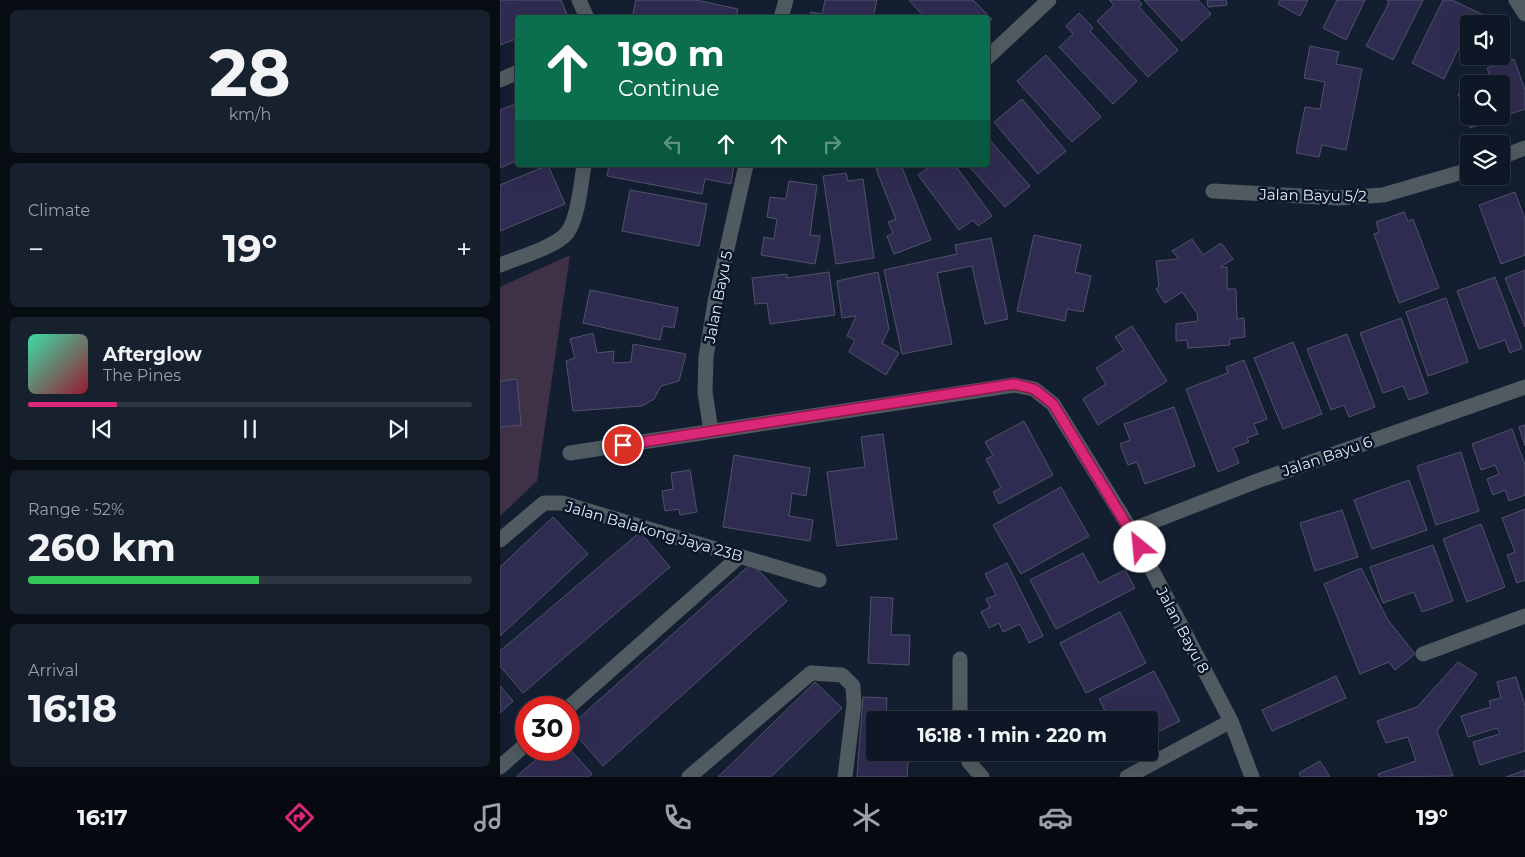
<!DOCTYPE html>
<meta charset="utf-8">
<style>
body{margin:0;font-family:Montserrat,sans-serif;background:#17202d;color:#f1f3f6;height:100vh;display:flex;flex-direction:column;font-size:19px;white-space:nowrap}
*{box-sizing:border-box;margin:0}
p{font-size:16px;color:#9b9fa7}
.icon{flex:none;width:28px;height:28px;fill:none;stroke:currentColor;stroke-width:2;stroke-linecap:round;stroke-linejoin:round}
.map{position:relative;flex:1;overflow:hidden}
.details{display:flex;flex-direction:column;gap:10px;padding:10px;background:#080d14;width:500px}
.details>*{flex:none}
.top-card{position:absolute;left:15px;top:15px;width:475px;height:152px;border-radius:5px;box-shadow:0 5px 20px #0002,0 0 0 1px #2e3642;background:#0b6e4f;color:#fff;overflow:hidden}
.buttons{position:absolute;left:960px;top:15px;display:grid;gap:10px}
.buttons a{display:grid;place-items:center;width:50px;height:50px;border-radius:5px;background:#0e1725;box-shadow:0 5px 20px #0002,0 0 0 1px #2e3642;font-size:25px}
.speed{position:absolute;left:15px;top:696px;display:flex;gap:10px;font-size:25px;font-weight:700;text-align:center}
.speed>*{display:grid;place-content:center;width:65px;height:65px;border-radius:50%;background:#0e1725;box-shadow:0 5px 20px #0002,0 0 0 1px #2e3642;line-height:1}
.speed .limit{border:8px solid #d22;background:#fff;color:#111}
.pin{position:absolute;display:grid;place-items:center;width:42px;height:42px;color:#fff;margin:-21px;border:2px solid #fff;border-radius:50%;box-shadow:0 1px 5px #0007}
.me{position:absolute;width:55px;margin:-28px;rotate:332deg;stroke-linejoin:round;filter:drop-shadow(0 0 4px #0008)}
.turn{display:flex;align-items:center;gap:18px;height:105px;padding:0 20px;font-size:22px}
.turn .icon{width:65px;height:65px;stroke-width:2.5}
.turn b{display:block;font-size:35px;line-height:42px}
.lanes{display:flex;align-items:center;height:48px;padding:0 20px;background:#0003;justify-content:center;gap:25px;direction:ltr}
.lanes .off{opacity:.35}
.big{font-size:38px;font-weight:700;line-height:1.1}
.details .tile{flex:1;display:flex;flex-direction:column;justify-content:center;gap:8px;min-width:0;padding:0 18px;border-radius:8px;background:#17202d}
.details .dial{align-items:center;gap:0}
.dial b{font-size:65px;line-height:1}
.song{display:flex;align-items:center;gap:15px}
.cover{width:60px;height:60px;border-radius:8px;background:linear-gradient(135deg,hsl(160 70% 55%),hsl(350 70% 35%))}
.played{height:5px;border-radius:2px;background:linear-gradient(90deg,#db2777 20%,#2e3642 20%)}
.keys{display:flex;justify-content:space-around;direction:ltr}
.heat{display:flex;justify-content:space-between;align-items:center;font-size:28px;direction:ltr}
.charge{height:8px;border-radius:4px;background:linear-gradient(90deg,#34c759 52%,#2e3642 0)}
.trip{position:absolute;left:366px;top:711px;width:292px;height:50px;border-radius:5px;background:#0e1725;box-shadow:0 5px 20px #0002,0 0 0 1px #2e3642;font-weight:700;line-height:50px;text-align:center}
.menu{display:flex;height:80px;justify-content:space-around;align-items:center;background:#06090f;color:#9b9fa7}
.menu .icon{width:35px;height:35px}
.menu .active{color:#db2777}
.menu b{font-size:22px;color:#f1f3f6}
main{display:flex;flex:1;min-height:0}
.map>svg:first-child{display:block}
.green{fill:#3f3247}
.building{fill:#2f2c51;stroke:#52526a}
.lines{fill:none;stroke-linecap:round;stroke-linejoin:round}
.minor{stroke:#505b61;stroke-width:15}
.route-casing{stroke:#8e194d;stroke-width:12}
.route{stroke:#db2777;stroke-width:9}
.labels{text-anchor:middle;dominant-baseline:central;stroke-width:5;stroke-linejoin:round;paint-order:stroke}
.street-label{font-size:15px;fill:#e3ebf8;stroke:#0a1627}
</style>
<main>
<section class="details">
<div class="tile dial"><b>28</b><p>km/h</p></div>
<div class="tile"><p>Climate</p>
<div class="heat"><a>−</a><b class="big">19°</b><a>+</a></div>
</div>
<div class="tile">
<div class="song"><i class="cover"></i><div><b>Afterglow</b><p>The Pines</p></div></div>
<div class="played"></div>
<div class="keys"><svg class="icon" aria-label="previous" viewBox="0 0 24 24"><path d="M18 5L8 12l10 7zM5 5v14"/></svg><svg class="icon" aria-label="pause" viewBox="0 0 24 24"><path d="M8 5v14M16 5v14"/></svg><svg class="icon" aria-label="next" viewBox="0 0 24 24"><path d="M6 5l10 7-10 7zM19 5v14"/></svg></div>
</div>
<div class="tile"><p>Range · 52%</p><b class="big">260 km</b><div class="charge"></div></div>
<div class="tile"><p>Arrival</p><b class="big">16:18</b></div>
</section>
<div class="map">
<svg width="1025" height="777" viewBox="0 0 1025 777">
<rect width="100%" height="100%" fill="#131f31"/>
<path class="green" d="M70,255L37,481L0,516V287Z"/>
<path class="building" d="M0,0H61L68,17L18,18V38L0,45Z
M136,0H196L238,9L236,18H132Z
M325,0H377L373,18H309L311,12L322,14Z
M409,0H473L492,19L488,23V18H425Z
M609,0H638L642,4L639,7L678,50L648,77L597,21L614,5Z
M644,0H698L711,14L682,41Z
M707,0H726L727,5L708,7Z
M780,0H808L800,16L778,4Z
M837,0H865L846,40L823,28Z
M887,0H923L893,60L866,46L889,3Z
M943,0H952L996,21L995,24H969V47L967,51L959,47L944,79L912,63Z
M579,13L593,28L590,31L637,81L613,104L559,47L573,34L566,26Z
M810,46L839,52L836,64L862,69L846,150L822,145L819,157L796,153L805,107L820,109L825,82L804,78Z
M546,55L601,117L572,142L517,81Z
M1014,59L1025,90V109L970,128L958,94L969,90V116H1001V84H988L992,82L987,68Z
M522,99L566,151L538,174L494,122Z
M18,103V160L0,168V110Z
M488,138L530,186L505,207L468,165H488Z
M48,165L65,204L0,231V185Z
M109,165H234L231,184L205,179L202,194L107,176Z
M387,165H401L431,240L394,254L387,236L393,233L388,222L396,219L376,169Z
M432,165H455L492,216L478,226L473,220L459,230L418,175Z
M346,173L348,181L363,179L374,258L336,264L323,176Z
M289,181L317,185L310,235L320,236L315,264L261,255L264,237L274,239L277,219L267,217L270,197L286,199Z
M130,190L207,204L199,246L122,231Z
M1015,192L1025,219V255L1001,264L979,205Z
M904,212L908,221L913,219L939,288L899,303L874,234L879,232L876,222Z
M534,235L581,245L575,272L591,276L583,312L567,309L565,321L517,311Z
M491,238L508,319L485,324L472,266L437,273L452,344L402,354L384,270L457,254L455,245Z
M692,239L703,255L721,243L733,259L720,267H727V289H736L737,319L744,318L745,337L729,339L730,345L688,348L687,340L676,341V324L698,321L697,313L682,292L665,303L656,289L659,286L656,261L679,259L672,251Z
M1025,270V327L1005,278Z
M329,272L335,315L270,324L267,303L255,304L252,278L287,274V278Z
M378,272L389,329L382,343L399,353L386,375L349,352L355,340L347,336L356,316L342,318L337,281Z
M995,277L1022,348L1010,353L1005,340L979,349L957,291Z
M90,290L178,308L174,328L163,326L160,340L83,323Z
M946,298L968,362L928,376L906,312Z
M901,318L928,393L909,400L903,386L883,393L860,333Z
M632,326L667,381L598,425L583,399L606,384L596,368L624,350L615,337Z
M93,333L97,353L114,351L113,363L131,362L133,344L186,354L179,381L161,386L154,399L142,406L73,411L66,361L75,358L70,339Z
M847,334L875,407L849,417L844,405L831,410L807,349Z
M793,342L822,414L783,429L754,358Z
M744,360L767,419L754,424L758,434L747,438L749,442L733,448L739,463L718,472L686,389L728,373L726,367Z
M17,379L21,425L0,427V381Z
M674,407L695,466L645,484L637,462L628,465L620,444L630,440L624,424Z
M524,421L553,475L499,504L493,492L501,488L486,459L493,456L485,442Z
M1025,425V446L1019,427Z
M1012,429L1025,465V495L1009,501L1005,490L993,495L987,479L999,474L995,465L981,470L972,444Z
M383,434L397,539L337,546L327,472L365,467L361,437Z
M961,452L979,511L936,525L917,466Z
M234,455L310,468L306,496L292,493L289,516L313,520L310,541L223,527Z
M190,470L197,512L180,515L179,509L165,511L162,491L173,489L171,473Z
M909,480L927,530L872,549L854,500Z
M561,487L589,536L521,574L493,525Z
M1025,509V580L1017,583L1007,555L1015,552L1002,518Z
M842,510L858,557L815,571L800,523Z
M53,517L88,554L0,636V567Z
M981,524L1005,587L967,602L943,539Z
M140,532L170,567L23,693L0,666V651Z
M933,545L953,601L922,612L914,592L883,603L870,567Z
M583,553L599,583L625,570L635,588L556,629L530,580Z
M252,563L287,601L103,766L69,727Z
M507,563L543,636L529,643L520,624L503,632L499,623L489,628L481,612L490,607L486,599L496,595L485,574Z
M861,568L888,620L915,654L895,670L889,662L860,674L824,584Z
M371,597L393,598L391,635H410L409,665L368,663Z
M620,612L646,663L586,693L560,643Z
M958,662L977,674L937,731L953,776L879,777L878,774L916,761L908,737L886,743L877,721L917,707Z
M654,671L680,721L650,736V720H610L599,699Z
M836,676L846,698L772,731L762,710Z
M1016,677L1025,706V751L980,765L973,742L1000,734L997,728L968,737L961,716L991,707L989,701L1001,698L997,682Z
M315,682L342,708L271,777H218Z
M0,686L13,701L0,713Z
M363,697L387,698L386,717L411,719L375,720V752H409L407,777H357Z
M69,748L92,774L89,777H16L47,750H69Z
M820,761L830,777H801L799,773Z
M1025,770V777H1006Z"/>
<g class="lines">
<path class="minor" d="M79,0L87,18
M1016,0L1025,14
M281,18L286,0
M488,57L549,0
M0,80L18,72
M1001,157L1025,148
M713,191L838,198L883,195L969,170
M0,265C17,258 56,247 67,233C78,219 81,183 84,165
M211,431L205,392L206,357L215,302L246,165
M70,453L514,385L534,389L553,404L631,530L731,721L752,777
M631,530L757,481L1025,387
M0,540L44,503H62L319,580
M923,654L1025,616
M460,659V720
M68,708L240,556
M466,752L469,762L482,777
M0,767L26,744
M189,777L311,673L342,675L353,686L354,704L345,777
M627,777L731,721"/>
</g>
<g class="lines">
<defs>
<path id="route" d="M123,445L514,384L534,389L553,404L640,547"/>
</defs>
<use href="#route" class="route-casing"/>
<use href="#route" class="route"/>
</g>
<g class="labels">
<g class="street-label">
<text transform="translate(813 195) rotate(1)">Jalan Bayu 5/2</text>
<text transform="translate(218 297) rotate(-79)">Jalan Bayu 5</text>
<text transform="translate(827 456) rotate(-19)">Jalan Bayu 6</text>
<text transform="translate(154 531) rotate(16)">Jalan Balakong Jaya 23B</text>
<text transform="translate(683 630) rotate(62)">Jalan Bayu 8</text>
</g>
</g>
</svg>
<div class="buttons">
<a><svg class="icon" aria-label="sound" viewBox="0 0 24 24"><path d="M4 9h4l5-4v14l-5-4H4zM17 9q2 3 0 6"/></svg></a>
<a><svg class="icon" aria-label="search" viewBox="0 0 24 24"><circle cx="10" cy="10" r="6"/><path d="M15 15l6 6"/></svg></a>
<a><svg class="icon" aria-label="layers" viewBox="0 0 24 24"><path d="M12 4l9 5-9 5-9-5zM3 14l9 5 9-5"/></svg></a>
</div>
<div class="speed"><div class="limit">30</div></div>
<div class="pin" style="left:123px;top:445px;background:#d93025"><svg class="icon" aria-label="arrive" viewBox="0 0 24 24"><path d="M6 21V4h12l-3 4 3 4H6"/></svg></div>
<svg class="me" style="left:640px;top:547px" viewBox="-20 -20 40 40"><circle r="19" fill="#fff"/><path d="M0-13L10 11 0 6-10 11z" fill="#db2777"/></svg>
<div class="trip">16:18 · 1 min · 220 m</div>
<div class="top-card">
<div class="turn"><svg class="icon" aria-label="ahead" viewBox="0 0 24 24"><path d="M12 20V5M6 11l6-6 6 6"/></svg><div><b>190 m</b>Continue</div></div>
<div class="lanes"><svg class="icon off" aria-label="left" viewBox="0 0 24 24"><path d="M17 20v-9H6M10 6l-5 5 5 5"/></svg><svg class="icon" aria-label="ahead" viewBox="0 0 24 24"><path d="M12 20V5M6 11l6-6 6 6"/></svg><svg class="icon" aria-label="ahead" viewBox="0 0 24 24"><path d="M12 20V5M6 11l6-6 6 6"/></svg><svg class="icon off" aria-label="right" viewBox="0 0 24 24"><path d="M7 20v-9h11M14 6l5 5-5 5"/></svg></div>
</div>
</div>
</main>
<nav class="menu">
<b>16:17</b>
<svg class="icon active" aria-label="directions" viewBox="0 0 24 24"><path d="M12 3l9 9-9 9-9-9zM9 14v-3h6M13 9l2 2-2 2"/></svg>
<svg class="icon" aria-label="music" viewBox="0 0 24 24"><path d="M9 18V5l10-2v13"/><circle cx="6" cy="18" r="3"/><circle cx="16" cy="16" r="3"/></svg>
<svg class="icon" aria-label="phone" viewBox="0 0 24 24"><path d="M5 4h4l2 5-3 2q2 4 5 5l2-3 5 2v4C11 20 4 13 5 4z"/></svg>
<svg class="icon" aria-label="climate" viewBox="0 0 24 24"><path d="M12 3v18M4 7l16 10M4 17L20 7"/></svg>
<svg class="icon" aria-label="car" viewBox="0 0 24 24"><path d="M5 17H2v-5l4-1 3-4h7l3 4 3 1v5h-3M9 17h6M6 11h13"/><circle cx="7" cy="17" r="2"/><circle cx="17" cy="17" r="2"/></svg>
<svg class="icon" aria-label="filters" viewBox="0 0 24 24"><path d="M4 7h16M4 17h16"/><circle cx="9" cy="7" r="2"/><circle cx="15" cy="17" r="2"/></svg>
<b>19°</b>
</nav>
